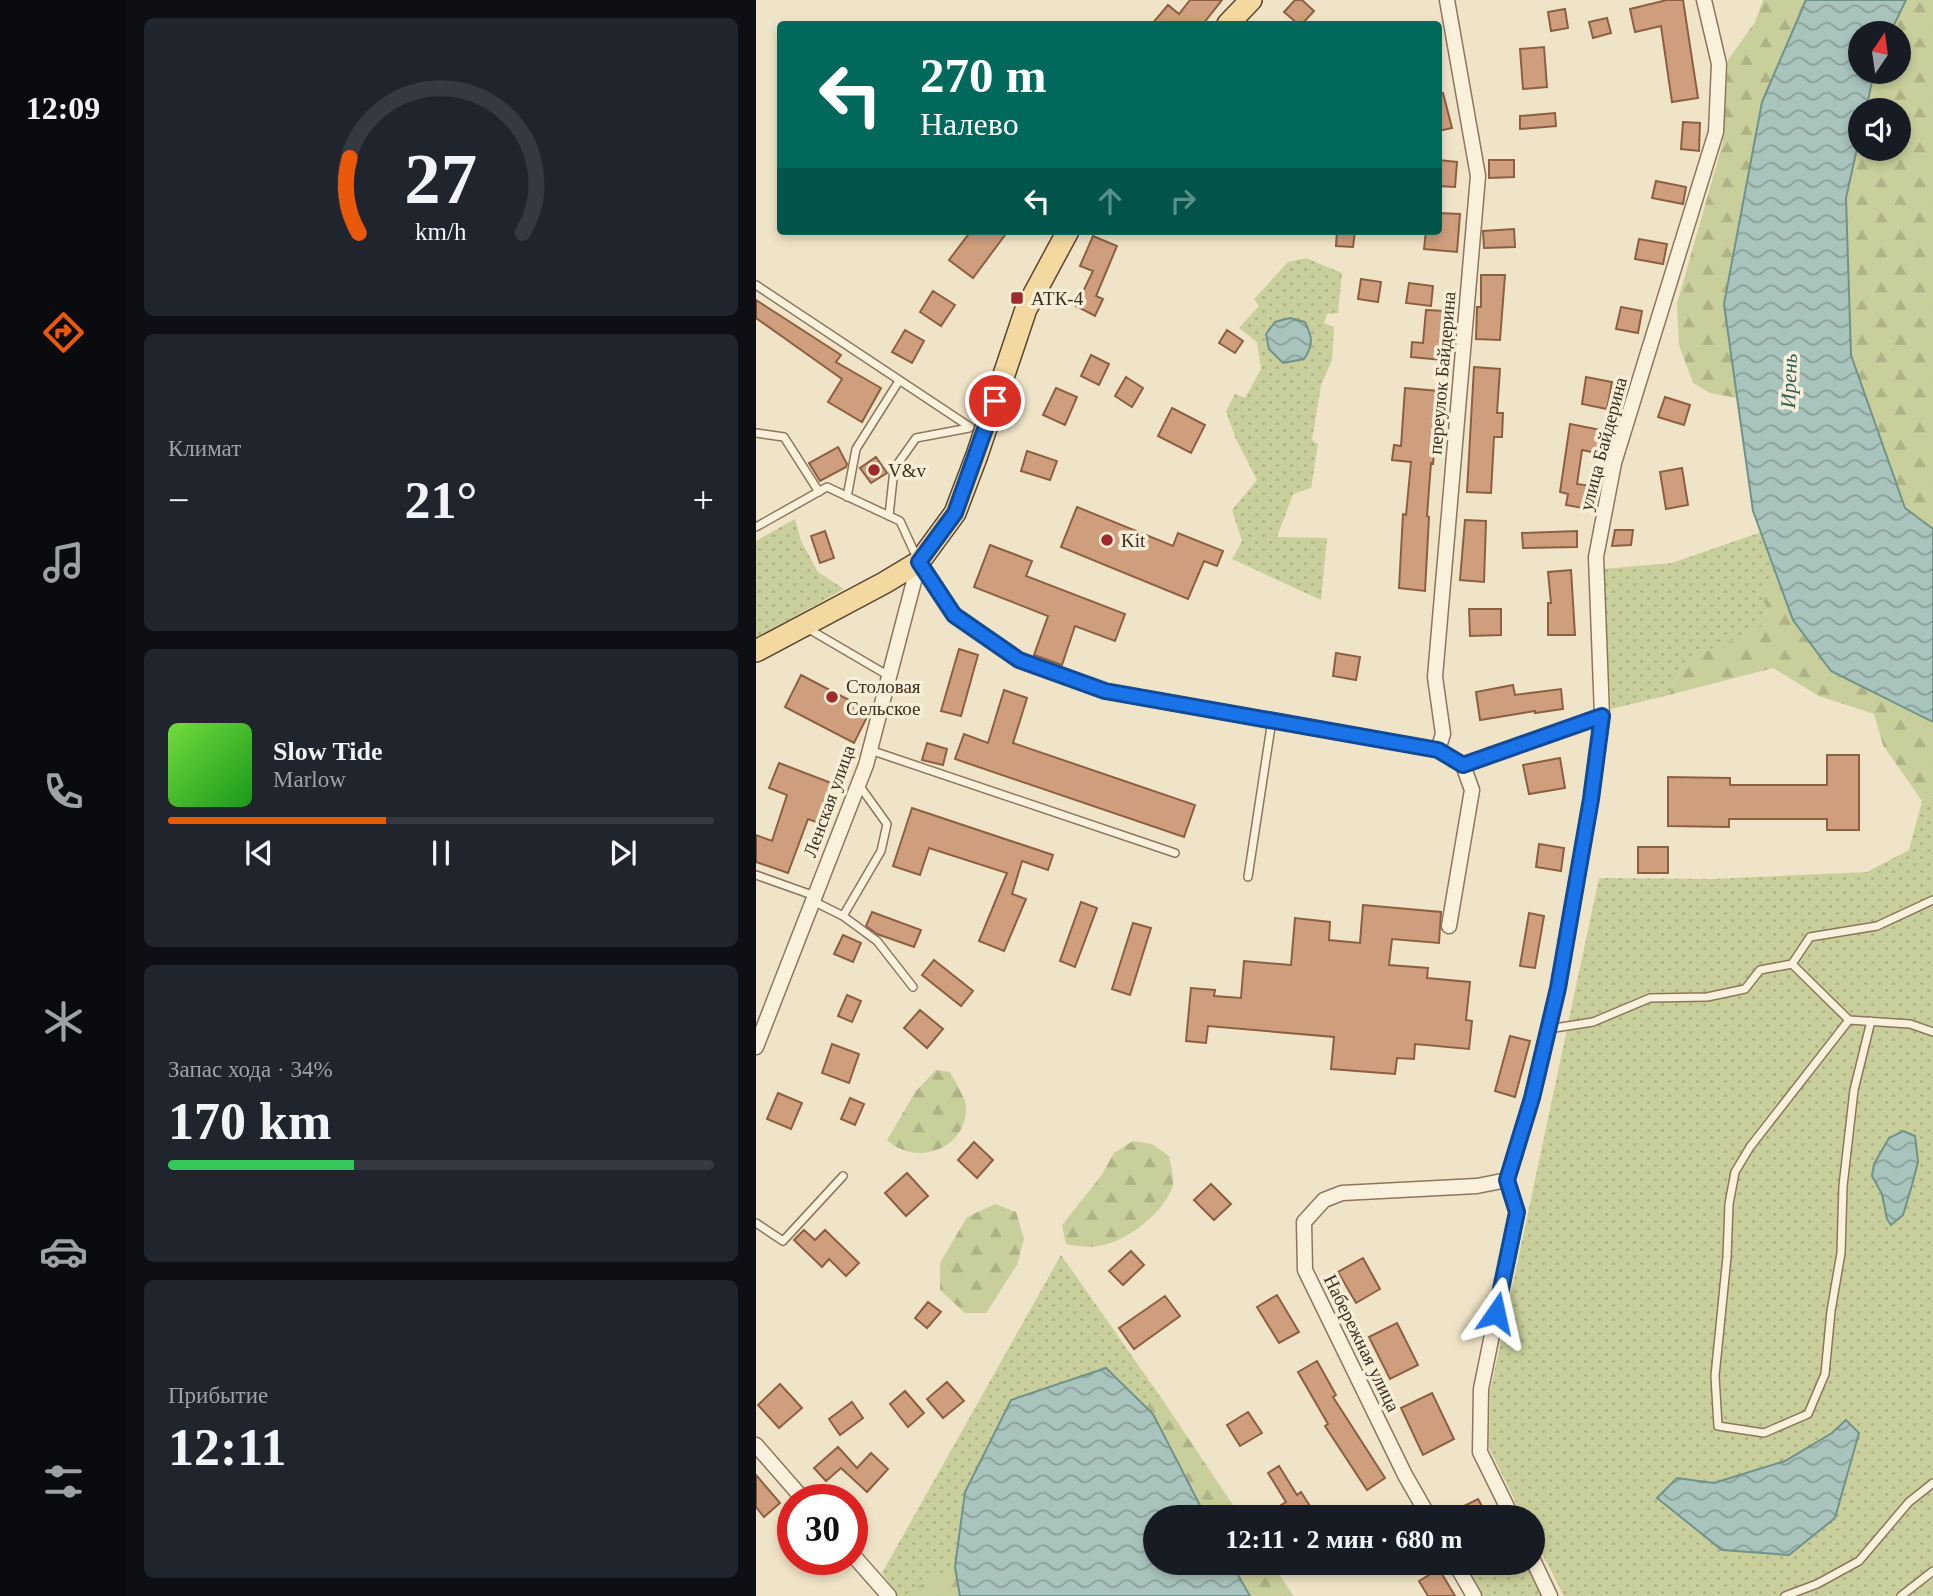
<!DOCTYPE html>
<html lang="ru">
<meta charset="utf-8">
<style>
body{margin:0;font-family:Georgia,serif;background:#20242c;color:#f1f3f6;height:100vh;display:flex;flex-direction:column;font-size:26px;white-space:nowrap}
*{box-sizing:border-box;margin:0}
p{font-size:23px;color:#9ea1a6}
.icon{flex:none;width:38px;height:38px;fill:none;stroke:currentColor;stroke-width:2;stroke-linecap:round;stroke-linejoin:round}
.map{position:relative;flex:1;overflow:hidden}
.panel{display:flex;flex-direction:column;gap:18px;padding:18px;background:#0d0f14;width:630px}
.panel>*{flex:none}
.banner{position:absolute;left:21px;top:21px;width:665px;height:214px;border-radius:7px;box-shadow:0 4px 10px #0003;background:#00695c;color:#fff;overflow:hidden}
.needle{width:46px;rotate:13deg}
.controls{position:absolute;left:1092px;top:21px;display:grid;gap:14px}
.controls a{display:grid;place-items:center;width:63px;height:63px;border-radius:50%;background:#171b24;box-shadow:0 4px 10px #0003;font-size:35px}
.speed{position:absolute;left:21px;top:1484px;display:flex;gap:14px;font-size:35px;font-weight:700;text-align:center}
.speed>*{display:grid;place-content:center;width:91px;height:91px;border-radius:50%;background:#171b24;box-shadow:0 4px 10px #0003;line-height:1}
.speed .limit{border:10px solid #d22;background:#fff;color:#111}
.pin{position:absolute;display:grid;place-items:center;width:60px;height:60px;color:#fff;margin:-30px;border:4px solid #fff;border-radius:50%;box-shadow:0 2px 7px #0007}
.me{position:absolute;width:77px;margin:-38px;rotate:11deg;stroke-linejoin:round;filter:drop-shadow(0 0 5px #0008)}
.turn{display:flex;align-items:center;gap:24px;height:147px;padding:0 28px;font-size:32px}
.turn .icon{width:91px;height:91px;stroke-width:2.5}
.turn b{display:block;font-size:49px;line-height:60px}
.lanes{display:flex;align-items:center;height:66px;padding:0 28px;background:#0003;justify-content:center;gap:35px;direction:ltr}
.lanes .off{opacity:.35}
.big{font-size:52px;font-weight:600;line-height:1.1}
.panel .card{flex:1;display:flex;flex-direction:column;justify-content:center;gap:10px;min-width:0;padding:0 24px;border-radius:10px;background:#20242c}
.panel .dial{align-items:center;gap:0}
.dial svg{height:182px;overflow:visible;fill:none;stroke:#363941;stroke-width:7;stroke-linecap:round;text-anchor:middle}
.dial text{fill:#f1f3f6;stroke:none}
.song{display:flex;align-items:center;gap:21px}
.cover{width:84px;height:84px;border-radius:10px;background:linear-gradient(135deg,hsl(100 70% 55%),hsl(120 70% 35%))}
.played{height:7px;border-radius:4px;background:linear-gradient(90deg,#ea580c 40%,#363941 40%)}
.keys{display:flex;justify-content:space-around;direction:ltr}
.heat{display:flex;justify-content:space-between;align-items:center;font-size:38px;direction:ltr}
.charge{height:10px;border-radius:5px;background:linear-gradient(90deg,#34c759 34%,#363941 0)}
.trip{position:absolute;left:387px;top:1505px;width:402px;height:70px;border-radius:35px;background:#171b24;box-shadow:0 4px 10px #0003;font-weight:600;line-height:70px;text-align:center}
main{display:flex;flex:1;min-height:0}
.tabs{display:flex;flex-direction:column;width:126px;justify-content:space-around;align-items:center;background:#090b0e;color:#9ea1a6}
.tabs .icon{width:49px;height:49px}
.tabs .active{color:#ea580c}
.tabs b{font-size:32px;color:#f1f3f6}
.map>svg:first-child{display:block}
.grass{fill:url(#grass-dots)}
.forest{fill:url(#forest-firs)}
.water{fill:url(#water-waves);stroke:#6f938a;stroke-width:2}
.building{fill:#cf9f7d;stroke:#8d5f41;stroke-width:2}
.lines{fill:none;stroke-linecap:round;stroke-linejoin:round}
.service-casing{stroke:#8d765c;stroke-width:10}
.minor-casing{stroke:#8d765c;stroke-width:17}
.primary-casing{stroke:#5b4430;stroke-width:24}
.service{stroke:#faf1dc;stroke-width:7}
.minor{stroke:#faf1dc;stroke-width:14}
.primary{stroke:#f3d9a0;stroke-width:21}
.route-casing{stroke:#114b97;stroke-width:18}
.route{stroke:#1a73e8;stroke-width:12}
.poi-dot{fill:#9e2a2b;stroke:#f7eed8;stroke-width:2.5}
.labels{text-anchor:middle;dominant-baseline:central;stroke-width:7;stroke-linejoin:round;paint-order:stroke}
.poi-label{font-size:19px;fill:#3d2e20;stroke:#f7eed8;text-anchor:start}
.street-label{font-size:19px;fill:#3d2e20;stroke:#f7eed8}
.water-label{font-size:21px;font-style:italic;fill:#2f5d5a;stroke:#f7eed8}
</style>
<main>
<nav class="tabs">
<b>12:09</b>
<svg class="icon active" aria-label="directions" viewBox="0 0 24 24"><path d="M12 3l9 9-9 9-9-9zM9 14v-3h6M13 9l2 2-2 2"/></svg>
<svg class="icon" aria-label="music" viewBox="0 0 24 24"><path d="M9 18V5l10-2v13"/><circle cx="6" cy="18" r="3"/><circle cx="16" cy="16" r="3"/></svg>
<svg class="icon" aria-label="phone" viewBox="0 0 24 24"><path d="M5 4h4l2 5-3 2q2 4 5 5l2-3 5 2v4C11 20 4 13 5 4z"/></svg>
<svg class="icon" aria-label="climate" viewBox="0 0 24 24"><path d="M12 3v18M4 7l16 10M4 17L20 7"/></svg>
<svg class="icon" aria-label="car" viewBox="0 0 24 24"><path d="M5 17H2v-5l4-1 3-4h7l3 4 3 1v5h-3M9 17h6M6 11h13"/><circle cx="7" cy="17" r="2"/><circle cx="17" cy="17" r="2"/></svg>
<svg class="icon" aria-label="filters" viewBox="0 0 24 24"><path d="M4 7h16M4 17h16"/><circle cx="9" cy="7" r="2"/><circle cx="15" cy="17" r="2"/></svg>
</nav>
<section class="panel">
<div class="card dial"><svg viewBox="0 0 100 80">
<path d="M14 69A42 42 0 1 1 86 69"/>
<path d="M14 69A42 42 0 0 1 10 36" stroke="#ea580c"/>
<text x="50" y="56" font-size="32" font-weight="700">27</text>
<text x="50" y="72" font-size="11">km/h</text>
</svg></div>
<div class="card"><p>Климат</p>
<div class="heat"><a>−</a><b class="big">21°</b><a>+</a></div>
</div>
<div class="card">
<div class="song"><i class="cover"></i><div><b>Slow Tide</b><p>Marlow</p></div></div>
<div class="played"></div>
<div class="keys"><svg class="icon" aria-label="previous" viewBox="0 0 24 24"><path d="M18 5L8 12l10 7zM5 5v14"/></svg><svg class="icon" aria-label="pause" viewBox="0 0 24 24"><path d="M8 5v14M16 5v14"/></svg><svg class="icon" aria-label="next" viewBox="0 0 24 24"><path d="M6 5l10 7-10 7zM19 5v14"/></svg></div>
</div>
<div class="card"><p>Запас хода · 34%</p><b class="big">170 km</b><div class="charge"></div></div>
<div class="card"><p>Прибытие</p><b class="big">12:11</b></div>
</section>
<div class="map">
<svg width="1177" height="1596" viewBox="0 0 1177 1596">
<defs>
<pattern id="grass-dots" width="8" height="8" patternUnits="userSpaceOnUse" patternTransform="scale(1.75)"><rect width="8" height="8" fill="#c9cf9b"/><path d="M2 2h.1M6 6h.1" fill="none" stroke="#aeb285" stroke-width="1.8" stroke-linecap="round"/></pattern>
<pattern id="forest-firs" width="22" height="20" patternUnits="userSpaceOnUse" patternTransform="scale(1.75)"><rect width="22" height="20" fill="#c9cf9b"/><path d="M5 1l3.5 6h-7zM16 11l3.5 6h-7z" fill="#aeb285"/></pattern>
<pattern id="water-waves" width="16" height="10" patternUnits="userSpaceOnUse" patternTransform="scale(1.75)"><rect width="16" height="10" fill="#a9c4bc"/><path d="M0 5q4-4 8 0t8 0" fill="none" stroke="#8ba098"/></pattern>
</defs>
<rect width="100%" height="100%" fill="#f0e4c8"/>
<path class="grass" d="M550,258L586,273L582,313L571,314L568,323L578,327L576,360L565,385L556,440L562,444L555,488L537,494L521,537L571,538L565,600L476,559L486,541L476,510L501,480L480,439L470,411L479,394L489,398L505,369L501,342L483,328L503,306L498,299L532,262Z
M39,519L45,541L62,572L88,589L0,638V541Z
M1005,532L1021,577L1009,580L1011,623L995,634L963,645L928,663L913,695L855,709L846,569L916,563Z
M1177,793V1596H808L777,1536V1517H767L733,1448L734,1392L843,878L957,879L1111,872L1153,850L1166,801Z
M305,1255L404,1396L392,1402L391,1408L350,1368L209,1492L199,1567L201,1576C182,1576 166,1579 156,1596H142L126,1573Z
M705,1563H771L788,1596H724Z"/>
<path class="forest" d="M1007,0H1050L1006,102L968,304L981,398L954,393L937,383L923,345L921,304L967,142L972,60L999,22Z
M1150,0H1177V529L1149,508L1095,355L1090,198L1104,135V149H1143V110H1110L1118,72H1143V33H1134Z
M1021,577L1037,620L1075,671L1177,722V793L1166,801L1127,745L1118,714L1063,696L1017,668L913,695L928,663L963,645L994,634L1011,623L1010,606L1003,591L1009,580Z
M180,1070L194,1072C199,1082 210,1097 210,1107C211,1150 159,1167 131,1140L160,1091Z
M377,1141L396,1144L413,1156C414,1164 418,1176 417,1184C411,1210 374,1239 348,1245C335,1248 323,1247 310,1244L306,1225L345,1176L358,1153Z
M239,1204L260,1212L268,1239L261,1265L230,1313H209L184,1290V1263L211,1217Z
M404,1396L485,1517H450L397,1414L391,1408L392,1402Z
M475,1563H515L538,1596H494Z
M180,1576H201L204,1596H156L161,1587Z"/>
<path class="water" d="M1050,0H1150L1134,33H1104V72H1118L1110,110H1104V135L1090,198L1095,355L1149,508L1177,529V722L1075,671L1037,620L997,511L968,304L1006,102Z
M534,318L549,322C556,336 558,345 548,359L527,363L513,349L510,334L519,322Z
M1147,1131L1159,1136L1162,1162L1156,1185L1147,1215L1135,1225L1131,1219L1126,1194L1116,1176L1118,1164L1133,1138Z
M350,1368L397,1414L450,1517H399V1563H475L494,1596H204L199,1567L209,1492L255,1400Z
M1090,1420L1103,1433L1079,1518L1033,1555L966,1550L901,1498L921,1478L958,1483L1029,1461L1076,1433Z"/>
<path class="building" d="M434,0H466L447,24H396L412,5L423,14Z
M539,0H546L558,11L546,24H542L528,12Z
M911,0H927L942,98L916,102L905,26L879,32L874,9Z
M809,9L812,28L795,31L792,12Z
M851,18L855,33L837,38L833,22Z
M788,47L791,87L767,89L764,49Z
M682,93H687L696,128L682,131Z
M799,113L800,126L764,129V116Z
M927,122L944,123L943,151L925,149Z
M682,160L701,162L699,187L682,186Z
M733,160H758V177L733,178Z
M900,181L930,187L927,204L896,198Z
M682,213L704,214L701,252L668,249L670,231H682Z
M758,229L759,247L728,248L727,231Z
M215,231H252L217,278L193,260Z
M581,231H599L597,247L580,246Z
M337,236L361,246L340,296L347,299L339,316L320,306L337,271L324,266Z
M883,239L911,244L907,264L879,259Z
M725,275H749L744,340L720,339L721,307H725Z
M605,279L625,282L622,302L602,299Z
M653,283L677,286L675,306L650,303Z
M177,291L199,305L185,326L164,312Z
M0,300L85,355L80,362L125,388L106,422L72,402L86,379L0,318Z
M865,307L886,311L882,333L860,329Z
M670,310L689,311L686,360L655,357L656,342L667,343Z
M149,330L168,341L156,363L136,352Z
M471,330L487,341L479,353L463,343Z
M335,355L353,364L343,385L325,376Z
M718,367L744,369L741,413H747L746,437H738L735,493L711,492Z
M370,377L387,388L376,407L359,396Z
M830,377L856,382L851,409L826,404Z
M300,388L321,397L309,425L287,415Z
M649,388L683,391L677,464L675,463L671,516L673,517L669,591L643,588L647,514L650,515L655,462L636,460L638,445L645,446Z
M909,397L934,405L928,425L902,417Z
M416,408L449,425L435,453L402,436Z
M814,424L850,431L845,454L826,450L821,484L836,486L832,509L810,505L812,494L804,492Z
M82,447L91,464L90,467L64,481L53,463Z
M271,451L301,461L294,480L265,471Z
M120,457L131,473L115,483L104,468Z
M926,468L932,505L910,509L904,472Z
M321,507L417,546L422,533L467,551L461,566L448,561L432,599L305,547Z
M709,520L730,521L728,582L704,580Z
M859,530H877L875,545L856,546Z
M69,531L78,558L64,563L55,536Z
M821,531V547L767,548L766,533Z
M234,545L276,561L270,576L369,614L359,641L319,626L306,665L278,655L292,616L218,587Z
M815,570L819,635H792V603H795L792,572Z
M713,609H745V635L714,636Z
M203,649L222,655L205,716L185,711Z
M580,653L604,657L600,680L577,676Z
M45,675L114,711L98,743L29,707Z
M757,685L759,695L805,689L807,709L779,713V711L724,720L720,692Z
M248,690L271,698L257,743L439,805L428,837L199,759L208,734L232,743Z
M171,743L191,749L187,765L166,760Z
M1071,755H1103V830H1071V819H973V827L912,826V777L974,778V785H1071Z
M804,758L809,788L773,794L767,765Z
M23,763L78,784L63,823L52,819L32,873L0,862V835L16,841L31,795L13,788Z
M156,808L297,855L292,870L266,861L256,894L270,899L248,951L223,941L251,873L173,848L164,875L137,866Z
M783,844L808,848L805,871L780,867Z
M882,847H912V873H882Z
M325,902L341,908L319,967L304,961Z
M607,905L685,912L683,943L636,939L633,965L672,968L671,978L714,982L710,1020L716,1021L713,1049L659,1044L658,1059L641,1058L639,1074L575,1069L578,1037L452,1026L450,1043L430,1041L435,988L459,990L458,996L485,998L488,961L535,965L539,918L574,922L573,940L604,943Z
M116,912L165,930L158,947L121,934L110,926Z
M773,913L788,916L779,968L764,966Z
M377,923L395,928L374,995L356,989Z
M87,935L105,943L97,962L78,954Z
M178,960L217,991L205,1006L166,975Z
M91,995L105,1001L96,1022L82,1016Z
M164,1010L187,1029L171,1048L148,1028Z
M754,1036L774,1041L759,1097L739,1091Z
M76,1044L103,1054L93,1083L66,1073Z
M22,1093L46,1103L35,1129L11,1119Z
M94,1098L108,1104L99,1125L85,1119Z
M218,1142L237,1160L221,1178L202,1160Z
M151,1173L172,1196L150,1216L129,1193Z
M455,1184L475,1204L458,1220L438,1200Z
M48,1230L59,1240L69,1230L103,1263L90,1276L73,1259L66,1267L38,1240Z
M375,1251L388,1265L367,1285L353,1271Z
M607,1258L624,1289L600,1303L582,1272Z
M521,1295L543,1332L523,1343L501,1307Z
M409,1296L424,1316L378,1349L363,1328Z
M172,1302L185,1312L171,1328L159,1318Z
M641,1323L662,1365L634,1379L613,1337Z
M561,1361L580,1395L577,1397L629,1478L611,1490L569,1426L572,1424L542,1372Z
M191,1382L208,1401L187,1418L171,1399Z
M24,1384L46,1408L23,1428L2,1405Z
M149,1391L168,1413L152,1427L134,1404Z
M676,1393L698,1439L667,1455L645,1408Z
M96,1402L107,1418L84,1435L73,1419Z
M492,1412L506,1433L484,1446L471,1425Z
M82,1447L101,1468L115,1453L132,1469L111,1492L85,1468L70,1481L58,1468Z
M523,1466L541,1495L545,1492L561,1517H528L522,1507L530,1502L512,1473Z
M0,1475L24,1503L8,1517L0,1507Z
M722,1499L732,1517H686Z
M683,1569L699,1596H672L663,1581Z"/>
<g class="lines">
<defs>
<path id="service" d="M0,285L214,427
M0,433L28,437L63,492
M91,497L100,449L143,381
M133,516L138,469L160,438L213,428
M0,527L71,487L144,521L161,558
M51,628L133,676
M114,750L419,853
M0,875L59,896
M492,877L516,720
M57,901L87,916L121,941L157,987
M87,916L125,851L131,824L103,785
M1036,964L1054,937L1121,926L1177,900
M1093,1020L994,1147L979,1172L973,1204L971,1257L959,1376L962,1426L1008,1433L1052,1414L1069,1374L1075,1311L1085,1253L1087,1186L1098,1090L1115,1021
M792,1029L837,1022L894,998L951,997L989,989L1004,970L1036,964L1093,1020L1154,1024L1177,1032
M0,1223L27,1241L87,1176
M1029,1596L1061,1584L1103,1561L1153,1502L1177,1483
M1145,1596L1177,1571"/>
<path id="minor" d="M163,562L198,615L263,660L349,691L682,750L707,765L716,790L693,926
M682,750L687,734L679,677L722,176L691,0
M707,765L846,716
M0,1047L110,765L163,562
M0,1445L48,1500
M673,1517L649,1475L549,1270L548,1222L568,1200L586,1193L721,1186L751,1180
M756,1517L724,1452L725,1389L761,1212L751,1180L776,1098L802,988L835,799L846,716L840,557L858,463L960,132L963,64L948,0
M96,1554L133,1596
M777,1560L794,1596
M699,1563L718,1596"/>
<path id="primary" d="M472,24L495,0
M0,651L128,583L163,562L199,513L221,455L270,309L312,231"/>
</defs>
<use href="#service" class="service-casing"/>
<use href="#minor" class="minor-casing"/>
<use href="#primary" class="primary-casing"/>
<use href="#service" class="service"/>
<use href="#minor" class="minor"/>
<use href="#primary" class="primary"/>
</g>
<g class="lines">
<defs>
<path id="route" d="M239,401L199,513L163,562L198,615L263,660L349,691L682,750L707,765L846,716L835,799L802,988L776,1098L751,1180L761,1212L740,1313"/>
</defs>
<use href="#route" class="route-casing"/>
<use href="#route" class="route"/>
</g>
<g class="poi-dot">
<rect x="254" y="291" width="14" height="14" rx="3.5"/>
<circle cx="118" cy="470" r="7"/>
<circle cx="351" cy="540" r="7"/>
<circle cx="76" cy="697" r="7"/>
</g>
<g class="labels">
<g class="poi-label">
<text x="275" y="298">АТК-4</text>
<text x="132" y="470">V&amp;v</text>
<text x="365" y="540">Kit</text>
<text x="90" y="686">Столовая<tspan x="90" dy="22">Сельское</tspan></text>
</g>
<g class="street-label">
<text transform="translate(686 373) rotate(-85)">переулок Байдерина</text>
<text transform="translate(847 444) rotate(-75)">улица Байдерина</text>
<text transform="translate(73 801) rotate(-70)">Ленская улица</text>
<text transform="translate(606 1343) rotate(64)">Набережная улица</text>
</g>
<g class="water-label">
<text transform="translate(1033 381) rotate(-88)">Ирень</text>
</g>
</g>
</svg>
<div class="controls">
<a><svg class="needle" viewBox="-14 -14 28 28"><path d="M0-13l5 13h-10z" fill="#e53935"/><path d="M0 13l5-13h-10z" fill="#9ea1a6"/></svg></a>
<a><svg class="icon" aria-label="sound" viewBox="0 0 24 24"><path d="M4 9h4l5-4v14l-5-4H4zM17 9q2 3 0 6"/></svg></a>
</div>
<div class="speed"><div class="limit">30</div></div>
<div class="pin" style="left:239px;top:401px;background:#d93025"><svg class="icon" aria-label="arrive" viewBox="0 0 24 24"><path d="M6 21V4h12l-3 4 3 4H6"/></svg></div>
<svg class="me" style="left:740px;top:1313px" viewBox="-20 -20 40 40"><path d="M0-17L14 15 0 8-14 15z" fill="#1a73e8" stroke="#fff" stroke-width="4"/></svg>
<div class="trip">12:11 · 2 мин · 680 m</div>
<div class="banner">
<div class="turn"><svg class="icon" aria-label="left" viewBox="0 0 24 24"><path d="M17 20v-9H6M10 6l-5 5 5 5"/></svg><div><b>270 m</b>Налево</div></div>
<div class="lanes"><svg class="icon" aria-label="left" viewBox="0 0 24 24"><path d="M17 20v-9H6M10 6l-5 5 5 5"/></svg><svg class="icon off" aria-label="ahead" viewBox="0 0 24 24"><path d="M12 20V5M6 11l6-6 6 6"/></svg><svg class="icon off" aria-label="right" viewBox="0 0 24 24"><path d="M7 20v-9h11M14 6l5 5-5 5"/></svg></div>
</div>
</div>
</main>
